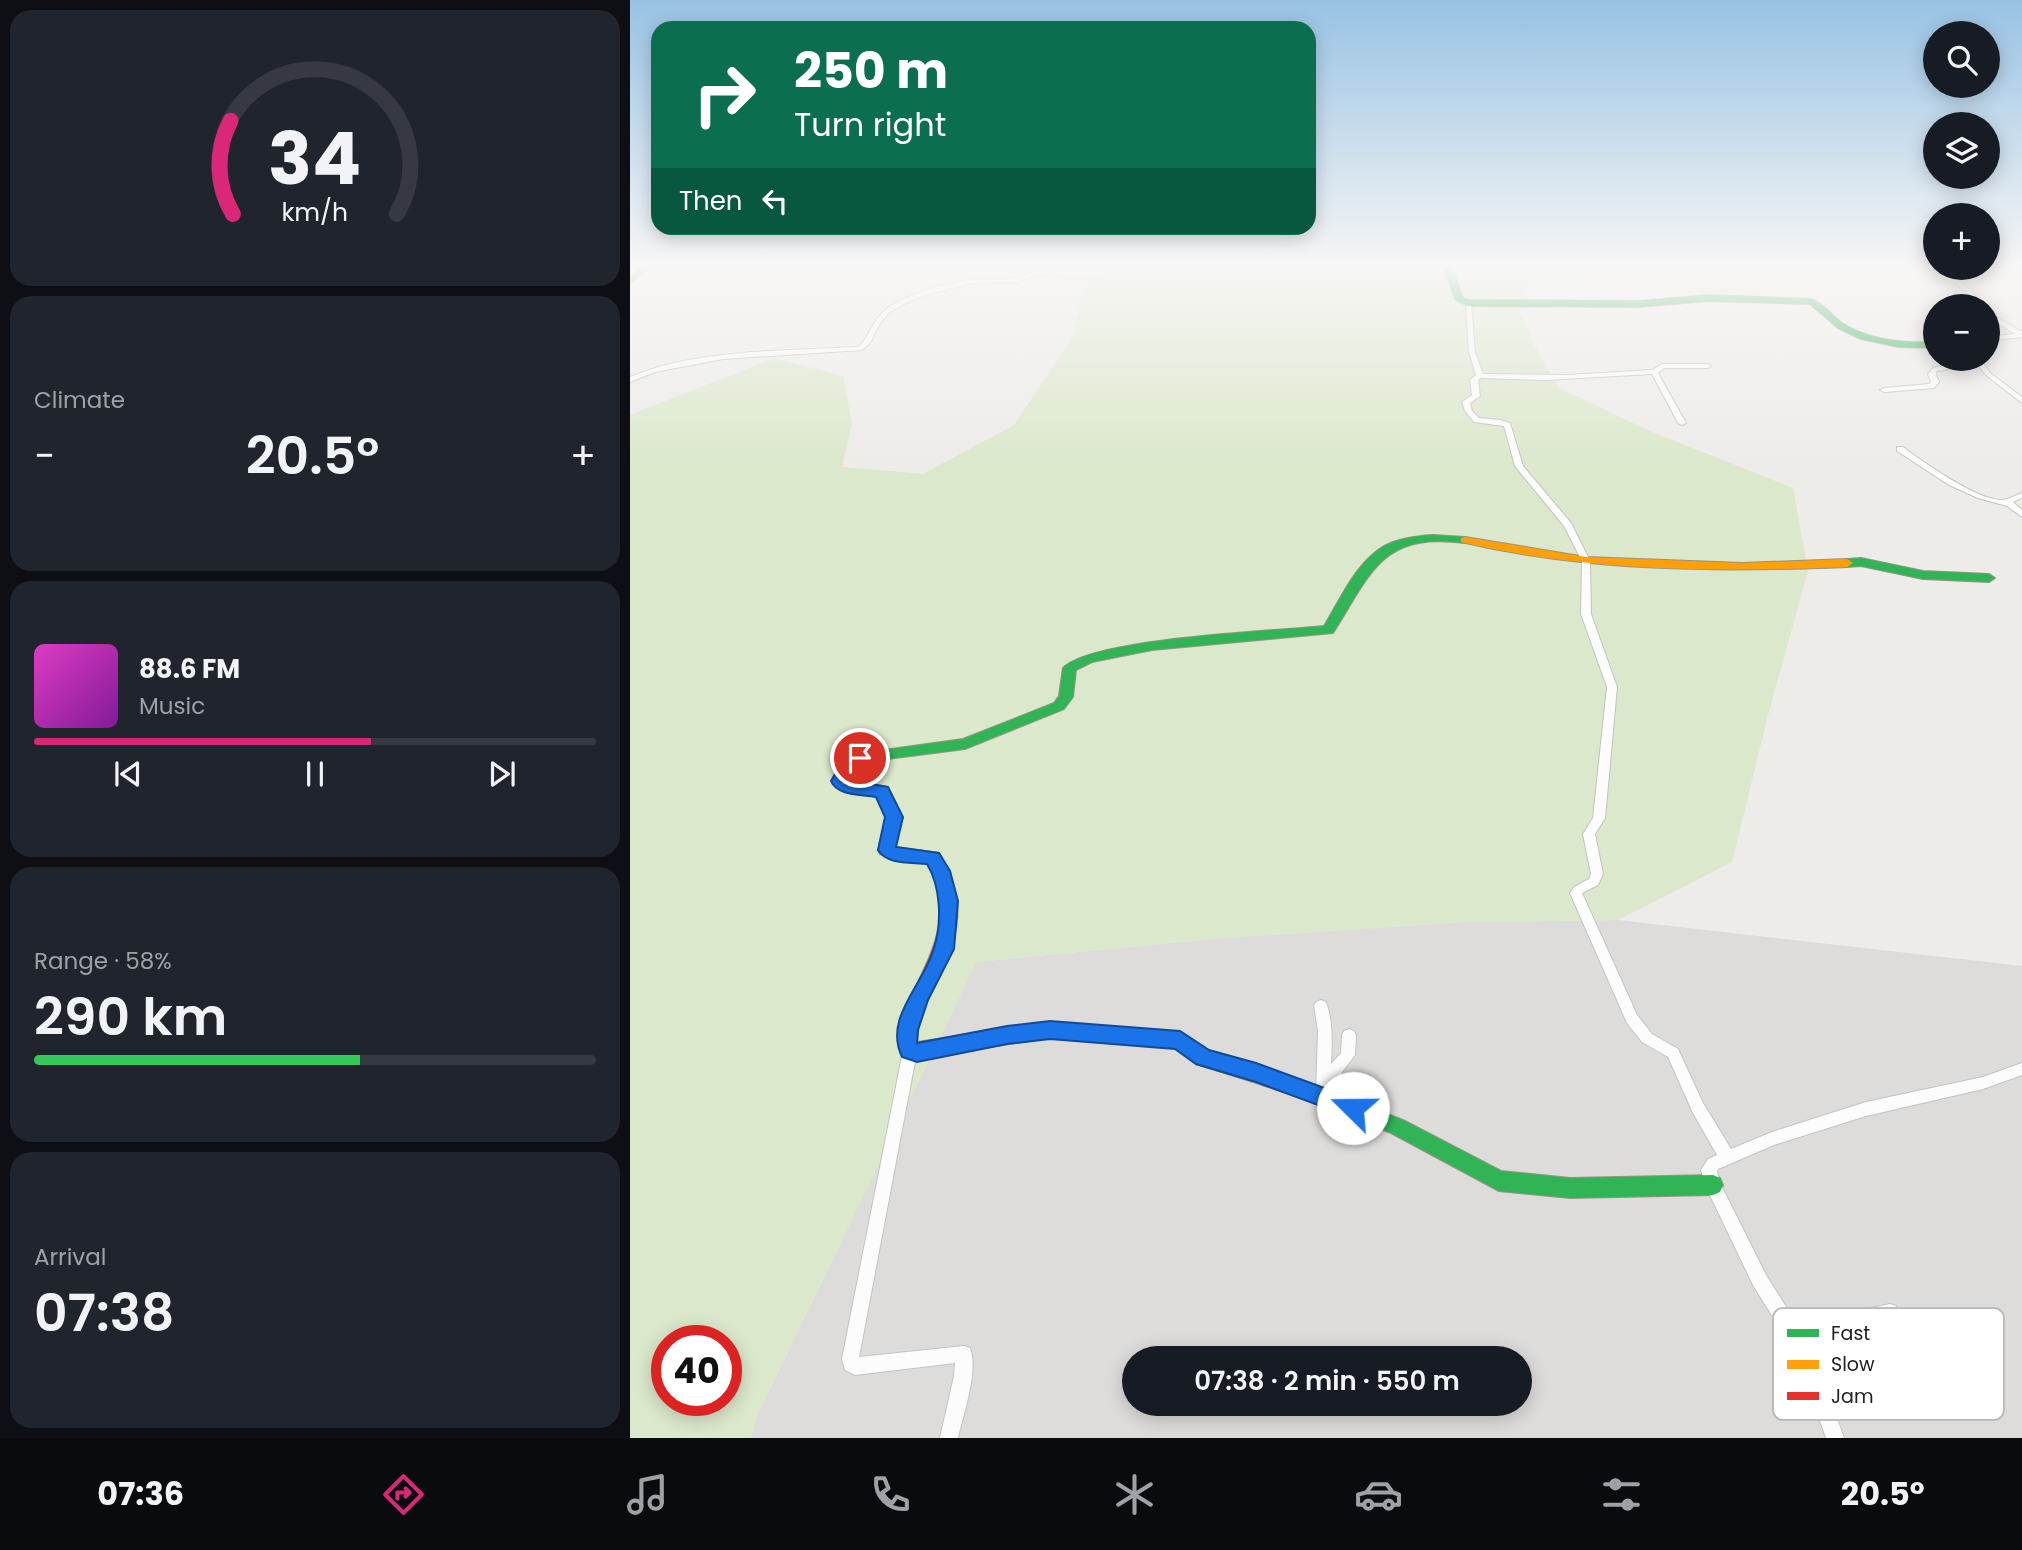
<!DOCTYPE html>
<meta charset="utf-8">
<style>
body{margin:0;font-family:Poppins,sans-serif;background:#20242c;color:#f1f3f6;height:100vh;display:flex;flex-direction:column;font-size:26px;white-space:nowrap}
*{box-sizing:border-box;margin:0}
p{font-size:23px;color:#9ea1a6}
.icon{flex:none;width:38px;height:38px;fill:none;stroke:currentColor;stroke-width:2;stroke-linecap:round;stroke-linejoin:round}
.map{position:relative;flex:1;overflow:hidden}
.panel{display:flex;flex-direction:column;gap:10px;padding:10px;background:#0d0f14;width:630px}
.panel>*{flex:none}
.banner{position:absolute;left:21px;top:21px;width:665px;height:214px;border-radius:21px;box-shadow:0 4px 18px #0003;background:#0b6e4f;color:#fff;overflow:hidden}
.tools{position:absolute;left:1293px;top:21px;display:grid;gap:14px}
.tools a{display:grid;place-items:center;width:77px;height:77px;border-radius:50%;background:#171b24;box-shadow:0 4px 18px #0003;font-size:35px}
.speed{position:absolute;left:21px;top:1325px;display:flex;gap:14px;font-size:35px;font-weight:700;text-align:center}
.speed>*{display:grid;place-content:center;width:91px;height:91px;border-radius:50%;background:#171b24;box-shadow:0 4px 18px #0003;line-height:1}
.speed .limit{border:10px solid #d22;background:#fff;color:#111}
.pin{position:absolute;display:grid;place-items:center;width:60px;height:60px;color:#fff;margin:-30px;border:4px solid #fff;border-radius:50%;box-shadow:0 2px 7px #0007}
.me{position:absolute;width:77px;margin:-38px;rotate:292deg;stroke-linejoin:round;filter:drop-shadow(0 0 5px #0008)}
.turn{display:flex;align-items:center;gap:24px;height:147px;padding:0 28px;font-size:32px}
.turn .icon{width:91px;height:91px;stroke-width:2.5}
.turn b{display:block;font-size:49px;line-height:60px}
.then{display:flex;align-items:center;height:66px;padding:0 28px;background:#0003;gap:14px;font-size:26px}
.big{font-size:52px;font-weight:600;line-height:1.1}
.panel .tile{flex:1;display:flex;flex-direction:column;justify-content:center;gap:10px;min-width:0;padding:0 24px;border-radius:21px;background:#20242c}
.panel .dial{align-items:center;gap:0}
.dial svg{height:182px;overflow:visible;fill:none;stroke:#363941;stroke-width:7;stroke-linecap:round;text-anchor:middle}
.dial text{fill:#f1f3f6;stroke:none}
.song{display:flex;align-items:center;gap:21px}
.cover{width:84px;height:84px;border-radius:10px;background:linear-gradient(135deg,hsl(310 70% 55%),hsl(290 70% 35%))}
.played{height:7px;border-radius:4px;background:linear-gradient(90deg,#db2777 60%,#363941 60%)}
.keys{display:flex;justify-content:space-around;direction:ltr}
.heat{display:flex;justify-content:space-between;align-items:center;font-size:38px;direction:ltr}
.charge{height:10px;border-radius:5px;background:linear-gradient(90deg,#34c759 58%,#363941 0)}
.trip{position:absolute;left:492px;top:1346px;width:410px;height:70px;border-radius:35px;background:#171b24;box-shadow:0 4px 18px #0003;font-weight:600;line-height:70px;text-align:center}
.tabs{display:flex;height:112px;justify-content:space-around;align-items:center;background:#090b0e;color:#9ea1a6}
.tabs .icon{width:49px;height:49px}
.tabs .selected{color:#db2777}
.tabs b{font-size:32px;color:#f1f3f6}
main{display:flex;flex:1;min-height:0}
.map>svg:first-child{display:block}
.residential{fill:#dddcda;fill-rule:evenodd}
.grass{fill:#dbe8cb;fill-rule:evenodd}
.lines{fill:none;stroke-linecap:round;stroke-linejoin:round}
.street-casing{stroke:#c3c3c1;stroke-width:2}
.fast-casing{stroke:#949683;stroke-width:2}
.slow-casing{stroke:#949683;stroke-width:2}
.jam-casing{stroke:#949683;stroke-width:2}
.street{fill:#fcfcfc;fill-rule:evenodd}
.fast{fill:#30b455;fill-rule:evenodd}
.slow{fill:#ff9f0a;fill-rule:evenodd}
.jam{fill:#e5322d;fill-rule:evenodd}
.route{fill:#1a73e8;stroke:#114b97;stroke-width:2}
.key{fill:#fff;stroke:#bcbcbc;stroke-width:2}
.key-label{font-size:19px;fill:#202020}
</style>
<main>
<section class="panel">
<div class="tile dial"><svg viewBox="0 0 100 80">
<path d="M14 69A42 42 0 1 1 86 69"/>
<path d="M14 69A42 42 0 0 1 13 28" stroke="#db2777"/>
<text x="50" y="56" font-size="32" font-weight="700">34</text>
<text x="50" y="72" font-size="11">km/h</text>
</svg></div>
<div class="tile"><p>Climate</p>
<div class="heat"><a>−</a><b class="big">20.5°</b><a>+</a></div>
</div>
<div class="tile">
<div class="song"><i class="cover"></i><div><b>88.6 FM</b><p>Music</p></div></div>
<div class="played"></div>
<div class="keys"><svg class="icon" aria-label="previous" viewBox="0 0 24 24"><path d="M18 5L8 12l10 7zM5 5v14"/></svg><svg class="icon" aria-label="pause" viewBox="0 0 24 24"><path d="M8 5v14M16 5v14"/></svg><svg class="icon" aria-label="next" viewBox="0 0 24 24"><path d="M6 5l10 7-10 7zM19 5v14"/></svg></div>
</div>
<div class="tile"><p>Range · 58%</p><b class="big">290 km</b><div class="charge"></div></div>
<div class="tile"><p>Arrival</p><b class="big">07:38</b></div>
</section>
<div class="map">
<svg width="1392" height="1438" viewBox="0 0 1392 1438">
<rect width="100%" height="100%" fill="#edece9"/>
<path class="residential" d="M988,920L1392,966V1438H121L126,1418L346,962L593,938L834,922ZM504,1358H889V1404H504Z"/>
<path class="grass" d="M460,265H1246L1132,277L984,273L901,286L887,305L906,348L929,388L1022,432L1163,488L1178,571L1138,715L1102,862L988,920L834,922L593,938L346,962L126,1418L121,1438H0V415L144,358L213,376L222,424L212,467L293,474L384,425L441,339ZM37,1340H96V1400H37Z"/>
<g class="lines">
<defs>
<path id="street" d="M411,265H417L411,271L476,272L479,274L476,276L407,275L387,282L343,283L302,293L280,301L260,312L250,323L240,343L232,350L93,359L25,372L0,382V377C67,349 156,351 228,347C236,341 238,333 243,325C250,312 263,303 276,298C296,289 318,283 339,280C365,277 391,285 411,265Z
M1307,268H1313L1340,290L1353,306H1347L1336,292Z
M836,302L841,303L845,352L853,374L937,375L1022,370L1032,364H1078L1081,366L1078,368H1034L1028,373L1056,423L1052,425L1048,423L1022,374L915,380L850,378L848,381L850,396L840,403L842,411L849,418L870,420L880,423L893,466L941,523L960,561L961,614L987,687L975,818L965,834L973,874L968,885L952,893L1007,1015L1022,1034L1048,1049L1073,1103L1101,1149L1142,1132L1236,1102L1353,1077L1392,1063V1075L1353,1089L1236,1116L1144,1145L1088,1169L1087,1171L1090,1183L1136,1275L1167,1324L1260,1304L1266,1306L1268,1312L1266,1318L1260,1320L1174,1339L1196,1388L1214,1438H1196L1179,1389L1157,1339L1124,1287L1075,1185L1071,1170L1078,1159L1087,1155L1063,1113L1038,1057L1012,1042L997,1023L940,893L944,887L959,879L961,874L953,834L963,818L977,687L951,614L952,561L934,526L885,466L874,426L844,422L835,411L832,402L842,395L840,380L846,375L839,352Z
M1358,312L1392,332V337L1358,341V337L1385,334L1358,317Z
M1344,359H1350L1360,373L1392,397V403L1356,375L1348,365L1307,371L1306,374L1309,382L1304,388L1254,392L1250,390L1254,388L1299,384L1301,382L1298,374L1303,368L1345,361Z
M1267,447H1273C1293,462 1347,500 1371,500C1378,500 1386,495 1392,493V498L1383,502L1392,510V517L1377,506L1348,498L1319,485L1267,451Z
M691,1000L696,1002C703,1021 702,1043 701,1064L711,1053L712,1035L714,1031L719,1029L724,1031L726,1035L725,1055L712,1072L705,1103L700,1105L688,1101L686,1096L688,1031L684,1006L686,1002Z
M280,1045L285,1047L287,1051L229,1357L334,1346L340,1348C349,1370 333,1415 328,1438H310L324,1376L325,1363L225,1375L215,1370L212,1359L273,1051L275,1047Z"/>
<path id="fast" d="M15,265H23L0,283V277Z
M813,265H821L833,298L839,300L1009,301L1078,295L1181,299C1195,304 1201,315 1212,323C1240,341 1274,343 1306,342V348L1269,347L1231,339L1208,328L1180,304L1078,301L1009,307L838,306L825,299Z
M803,535L835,537L841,540L835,543C751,532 742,572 703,633L522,650L462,662L446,670L443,697L434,709L335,749L234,762L219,780L226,783L257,787L272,817L265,847L271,849L273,853L271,857L265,859L250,854L248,850L256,817L247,796C231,794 213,794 202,781L225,754L333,739L424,703L429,696L433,668C462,638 646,631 694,626C710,600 726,562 754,546C769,538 787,536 803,535Z
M1231,558L1293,571L1359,574L1365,578L1359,582L1293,579L1231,566L1217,567L1211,563L1217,559Z
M639,1071L693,1087L775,1121L871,1171L940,1178L1083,1175L1090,1178L1093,1185L1090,1192L1083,1195L940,1198L869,1191L761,1133L690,1104L632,1085L630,1079L632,1073Z"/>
<path id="slow" d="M835,537L956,557L1113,563L1217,559L1223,563L1217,567C1087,572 958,572 831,542V538Z
M292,985L298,987L301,992L289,1021L287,1042L420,1022L550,1032L579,1052L646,1073L648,1079L646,1085L639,1087L566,1064L546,1048L420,1038L280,1059L273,1057C262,1032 274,1009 286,987Z"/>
<path id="jam" d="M265,847L309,853C342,912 326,941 298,997L292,999L286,997L283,992C305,947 324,910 298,862L259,857L257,853L259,849Z"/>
</defs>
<use href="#street" class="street-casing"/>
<use href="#fast" class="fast-casing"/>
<use href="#slow" class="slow-casing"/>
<use href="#jam" class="jam-casing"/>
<use href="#street" class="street"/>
<use href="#fast" class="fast"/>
<use href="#slow" class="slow"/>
<use href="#jam" class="jam"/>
</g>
<linearGradient id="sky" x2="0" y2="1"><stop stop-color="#98c2e4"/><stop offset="0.57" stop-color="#f7f6f5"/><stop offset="1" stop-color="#f7f6f5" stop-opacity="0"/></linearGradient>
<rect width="1392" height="466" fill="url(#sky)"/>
<path class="route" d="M230,752L239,758L218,780L258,787L273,817L266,847L309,853L320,871L328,901L324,949L298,1000L288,1030L287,1043L377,1026L420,1021L550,1031L579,1050L626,1063L730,1101L734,1108L730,1115L723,1118L626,1082L566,1064L545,1049L420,1039L377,1044L287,1062L272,1057C253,1017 294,985 304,948C312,922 311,887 297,864C281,862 257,865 248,850L255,817L246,797C231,794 207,796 201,781C207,770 217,756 230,752Z"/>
<rect x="1143" y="1308" width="231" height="112" rx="10" class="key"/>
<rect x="1157" y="1329" width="32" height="8" fill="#30b455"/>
<rect x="1157" y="1360" width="32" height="9" fill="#ff9f0a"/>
<rect x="1157" y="1392" width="32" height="8" fill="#e5322d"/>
<g class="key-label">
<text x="1201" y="1340">Fast</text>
<text x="1201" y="1371">Slow</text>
<text x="1201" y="1403">Jam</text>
</g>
</svg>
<div class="tools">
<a><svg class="icon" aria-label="search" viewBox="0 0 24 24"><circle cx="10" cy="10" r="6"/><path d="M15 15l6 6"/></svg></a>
<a><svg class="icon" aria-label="layers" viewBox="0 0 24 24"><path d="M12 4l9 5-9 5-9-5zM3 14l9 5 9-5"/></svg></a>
<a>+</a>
<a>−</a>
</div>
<div class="speed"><div class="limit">40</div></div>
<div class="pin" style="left:230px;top:758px;background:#d93025"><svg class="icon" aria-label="arrive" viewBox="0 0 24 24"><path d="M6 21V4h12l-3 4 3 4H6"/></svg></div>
<svg class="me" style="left:723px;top:1108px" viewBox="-20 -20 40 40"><circle r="19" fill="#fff"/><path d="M0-13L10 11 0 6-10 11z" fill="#1a73e8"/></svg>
<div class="trip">07:38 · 2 min · 550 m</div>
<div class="banner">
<div class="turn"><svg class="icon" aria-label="right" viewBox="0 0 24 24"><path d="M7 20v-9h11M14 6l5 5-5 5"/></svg><div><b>250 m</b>Turn right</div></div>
<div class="then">Then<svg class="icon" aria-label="left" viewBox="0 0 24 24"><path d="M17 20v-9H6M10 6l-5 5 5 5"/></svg></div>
</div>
</div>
</main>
<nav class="tabs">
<b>07:36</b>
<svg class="icon selected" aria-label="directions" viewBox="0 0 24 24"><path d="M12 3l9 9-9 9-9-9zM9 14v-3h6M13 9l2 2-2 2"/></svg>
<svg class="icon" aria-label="music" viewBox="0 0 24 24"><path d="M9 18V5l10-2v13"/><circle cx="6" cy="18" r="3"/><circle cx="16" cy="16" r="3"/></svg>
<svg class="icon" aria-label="phone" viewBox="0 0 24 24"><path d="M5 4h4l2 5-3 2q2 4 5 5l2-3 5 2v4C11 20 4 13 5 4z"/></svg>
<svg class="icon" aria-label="climate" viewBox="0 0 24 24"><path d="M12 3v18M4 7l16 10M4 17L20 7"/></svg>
<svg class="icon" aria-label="car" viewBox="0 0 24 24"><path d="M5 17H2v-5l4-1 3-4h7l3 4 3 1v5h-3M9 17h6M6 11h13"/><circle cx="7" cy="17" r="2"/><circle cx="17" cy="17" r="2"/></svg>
<svg class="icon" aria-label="filters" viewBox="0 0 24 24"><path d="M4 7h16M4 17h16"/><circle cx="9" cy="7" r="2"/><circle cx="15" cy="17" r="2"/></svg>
<b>20.5°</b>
</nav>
